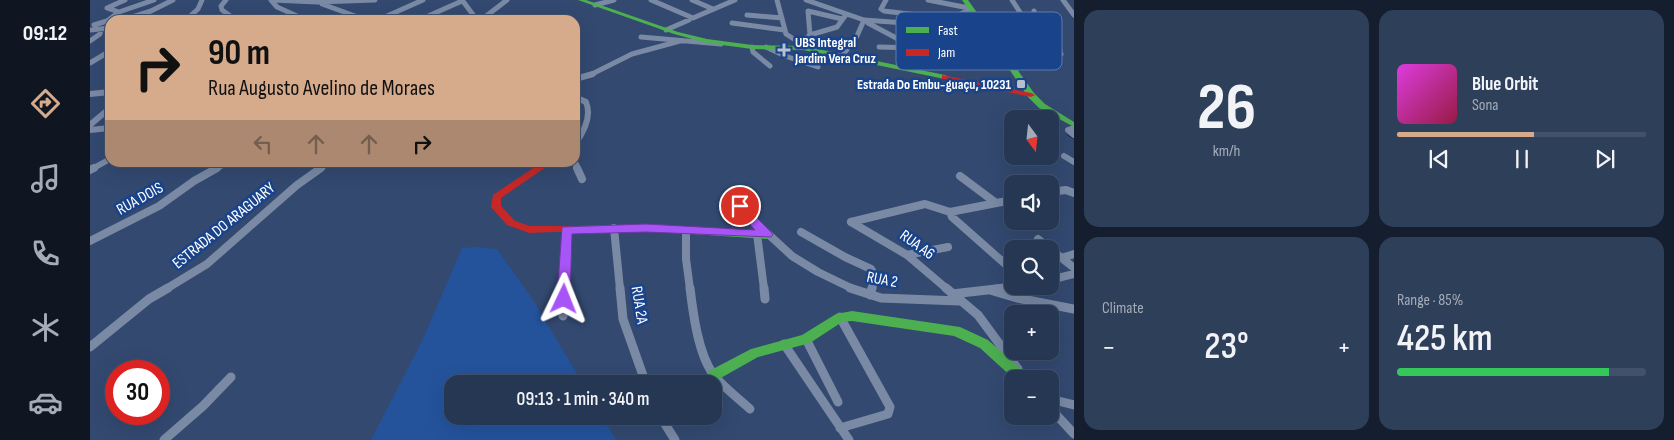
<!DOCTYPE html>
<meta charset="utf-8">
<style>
body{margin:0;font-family:"Sofia Sans Condensed",sans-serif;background:#2e3f5a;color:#f1f3f6;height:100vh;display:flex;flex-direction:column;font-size:19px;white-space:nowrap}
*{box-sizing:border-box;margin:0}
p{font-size:16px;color:#a4acb8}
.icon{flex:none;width:28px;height:28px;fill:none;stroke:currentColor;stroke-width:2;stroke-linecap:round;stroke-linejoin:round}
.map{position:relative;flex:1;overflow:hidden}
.drawer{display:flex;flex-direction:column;gap:10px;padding:10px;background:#151e2e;width:600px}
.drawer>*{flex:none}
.top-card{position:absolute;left:15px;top:15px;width:475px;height:152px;border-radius:15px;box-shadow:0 5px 20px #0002,0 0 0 1px #42516b;background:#d6ab8b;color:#111;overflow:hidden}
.needle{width:32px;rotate:165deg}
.buttons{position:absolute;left:914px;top:110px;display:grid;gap:10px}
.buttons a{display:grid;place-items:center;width:55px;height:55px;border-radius:10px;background:#263754;box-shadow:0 5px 20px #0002,0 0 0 1px #42516b;font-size:25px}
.speed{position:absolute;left:15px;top:360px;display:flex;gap:10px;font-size:25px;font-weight:700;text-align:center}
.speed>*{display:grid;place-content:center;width:65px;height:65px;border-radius:50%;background:#263754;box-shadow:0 5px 20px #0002,0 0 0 1px #42516b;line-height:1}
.speed .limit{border:8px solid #d22;background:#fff;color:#111}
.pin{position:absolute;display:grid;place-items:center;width:42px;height:42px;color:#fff;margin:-21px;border:2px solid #fff;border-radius:50%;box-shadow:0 1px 5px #0007}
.me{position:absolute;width:55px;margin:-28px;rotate:2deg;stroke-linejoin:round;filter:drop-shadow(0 0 4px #0008)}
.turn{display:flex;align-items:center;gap:18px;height:105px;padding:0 20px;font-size:22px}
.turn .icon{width:65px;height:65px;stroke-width:2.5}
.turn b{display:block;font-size:35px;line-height:42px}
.lanes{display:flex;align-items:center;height:48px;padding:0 20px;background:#0003;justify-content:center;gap:25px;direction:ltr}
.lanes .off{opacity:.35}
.big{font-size:38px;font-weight:600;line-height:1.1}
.drawer .tile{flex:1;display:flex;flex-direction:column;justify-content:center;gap:8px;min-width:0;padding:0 18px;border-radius:15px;background:#2e3f5a}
.drawer .dial{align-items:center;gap:0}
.dial b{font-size:65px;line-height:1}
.song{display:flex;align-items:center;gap:15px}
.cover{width:60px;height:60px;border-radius:8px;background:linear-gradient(135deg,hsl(300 70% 55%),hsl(340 70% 35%))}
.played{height:5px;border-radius:2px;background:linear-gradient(90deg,#d6ab8b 55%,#42516b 55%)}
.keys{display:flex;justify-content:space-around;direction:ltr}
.heat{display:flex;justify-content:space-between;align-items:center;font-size:28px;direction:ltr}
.charge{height:8px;border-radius:4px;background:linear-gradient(90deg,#34c759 85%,#42516b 0)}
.drawer .tiles{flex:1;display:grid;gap:10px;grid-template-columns:repeat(2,1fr)}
.trip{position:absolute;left:354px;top:375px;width:278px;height:50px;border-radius:15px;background:#263754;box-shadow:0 5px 20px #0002,0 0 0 1px #42516b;font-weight:600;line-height:50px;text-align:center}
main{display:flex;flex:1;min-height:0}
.tabs{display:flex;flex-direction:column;width:90px;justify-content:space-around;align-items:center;background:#0f1622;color:#a4acb8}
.tabs .icon{width:35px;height:35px}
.tabs .current{color:#d6ab8b}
.tabs b{font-size:22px;color:#f1f3f6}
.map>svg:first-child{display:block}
.green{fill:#24539c}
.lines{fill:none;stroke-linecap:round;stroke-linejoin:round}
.stream{stroke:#143269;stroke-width:1}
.street-far3{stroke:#7a8aa5;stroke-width:5}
.street-far2{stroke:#7a8aa5;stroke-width:6}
.street-far1{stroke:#7a8aa5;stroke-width:8}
.street{stroke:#7a8aa5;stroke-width:9}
.fast{fill:#4caf50;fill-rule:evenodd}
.jam{fill:#c62828;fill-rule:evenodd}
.route{fill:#a855f7;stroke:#6d37a1}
.poi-dot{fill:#b8bfcd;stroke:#19438a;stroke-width:2}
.labels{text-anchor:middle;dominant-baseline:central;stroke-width:5;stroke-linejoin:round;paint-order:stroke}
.far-poi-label{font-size:14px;font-weight:bold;fill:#fff;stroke:#19438a;text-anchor:start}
.street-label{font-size:16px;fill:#fff;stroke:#19438a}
.key{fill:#19438a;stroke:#5e7bad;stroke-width:1}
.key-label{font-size:14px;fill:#fff}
</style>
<main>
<nav class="tabs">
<b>09:12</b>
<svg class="icon current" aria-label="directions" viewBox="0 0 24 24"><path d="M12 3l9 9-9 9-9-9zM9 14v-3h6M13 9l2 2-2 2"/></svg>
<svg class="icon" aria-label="music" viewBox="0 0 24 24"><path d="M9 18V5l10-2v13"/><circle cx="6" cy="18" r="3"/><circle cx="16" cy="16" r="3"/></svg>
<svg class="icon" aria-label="phone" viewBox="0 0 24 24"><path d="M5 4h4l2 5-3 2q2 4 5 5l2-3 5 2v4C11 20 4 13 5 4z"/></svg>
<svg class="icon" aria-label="climate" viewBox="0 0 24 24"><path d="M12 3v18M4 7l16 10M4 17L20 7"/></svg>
<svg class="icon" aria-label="car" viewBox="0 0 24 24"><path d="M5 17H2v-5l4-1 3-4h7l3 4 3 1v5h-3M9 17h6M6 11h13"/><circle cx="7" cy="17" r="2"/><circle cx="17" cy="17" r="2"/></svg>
</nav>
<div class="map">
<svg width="984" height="440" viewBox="0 0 984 440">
<rect width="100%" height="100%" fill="#334970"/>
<path class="green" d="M386,247L407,249L443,300L493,384H362V416H512L526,440H281L333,339L372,248Z"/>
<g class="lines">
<path class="stream" d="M977,135L984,139"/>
<path class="street-far3" d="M136,0L131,6L132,10L146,20
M181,0L187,7L216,20
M182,0L227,2L285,0
M372,0L387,20
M561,0L603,18L645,0
M602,0L623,9
M687,0L696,34L710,43
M716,0L774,20L857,26
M796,0L791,9L794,11L860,19
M838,0L879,8
M922,0L933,17L946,25L952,36
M973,0L984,15
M232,4L276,20
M505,5L524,0
M944,11L946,18L944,23
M29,12L17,8L35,0
M657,15L692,18
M98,18L108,9L112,0
M33,20L61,11L83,0
M73,20L91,18L109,20
M288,20L333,0
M338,20L335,19L336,17L372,1
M391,20L417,0
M642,23L694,30
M778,23L825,48
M4,25L17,21L29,12L64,0
M0,30L20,28
M576,30L599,20
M720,35L718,11L752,19
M551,37L631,44
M0,41L10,34L11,30
M710,43L720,35L747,27L755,16
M662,47L663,52L680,66
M676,47L695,56L728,67
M789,47L825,48L847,43L862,45
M942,48L970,51
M864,52L859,36L858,25L865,17L880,9
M753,55L767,36L774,20
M0,63L20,51
M920,63L936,60L952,36L964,43L971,54
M500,75L542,54L590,41"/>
<path class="street-far2" d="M485,79L503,74
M0,94L20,92
M485,97L496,102C502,117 494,132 485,144
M0,125L20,108
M984,128L978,130L984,135
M0,130L20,128
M974,156L984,162
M485,162L488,169
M2,169L20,159
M125,169L138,162
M229,169L239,162"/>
<path class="street-far1" d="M487,168L492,179
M0,170L4,168
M870,176L906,203
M655,192L650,206L651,209L702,256L728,272L763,289
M960,192L976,190L984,193
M922,200L860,212L862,217L922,270
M761,222L817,255L857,289
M761,222L835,204L860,212
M524,228L530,289
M596,231V259L600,289
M711,232L755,257L781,269L785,276L782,289
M667,234L674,289
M948,239L984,268
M0,241L69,206L104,181L127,168
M817,255L858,247
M971,258L984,254
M960,280L984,274
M76,289L117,264L207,185L231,168
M474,289L476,230
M904,289L927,286"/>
<path class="street" d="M530,288L533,319L556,384
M600,288C603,313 608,353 623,374C633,387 648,398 660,409
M674,288L675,299
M760,288L791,298L869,301
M856,288L888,315L928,369
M900,290L927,298L984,309
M862,294L915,288
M780,295L782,288
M473,316L474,288
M750,317L800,407L798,414L750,428
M716,339L748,402
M694,344L759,440
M0,347L59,299L78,288
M960,399L984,405
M960,408L984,434
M570,416L585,440
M74,440L113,406L141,377"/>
<path class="fast" d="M488,0H496L588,32L617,39L662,45L713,46L855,75L859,77L855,79L713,50L662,49L617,43L584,34Z
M872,0H878L944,93L955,104L984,122V127L949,108L938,97Z
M556,225L677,231L682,235L677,239L556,231L486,232L481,229L486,226Z
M762,311L870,327L898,340L938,375L939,379H924L890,348L864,336L762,321L752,322L720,343L668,357L629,379L624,381L619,379L617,375L619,371L661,349L712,335L746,314Z"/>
<path class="jam" d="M852,75L941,93L945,95L941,97L855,79H852Z
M452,162H463L411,198V206L425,221L440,226H486L491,229L490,231L439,233L417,225L401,207L403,195Z"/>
</g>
<path class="route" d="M650,202L654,203L657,208L681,232L683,235L681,237L556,232L482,234L480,299L478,302H469L467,299L472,227L556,224L665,230L646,209L647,203Z"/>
<g class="poi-dot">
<path d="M691.5 42.5h5v5h5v5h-5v5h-5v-5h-5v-5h5z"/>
<rect x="926" y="79" width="10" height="10" rx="2.5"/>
</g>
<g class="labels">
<g class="far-poi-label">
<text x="705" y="42">UBS Integral<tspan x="705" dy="16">Jardim Vera Cruz</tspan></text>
<text x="921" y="84" text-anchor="end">Estrada Do Embu-guaçu, 10231</text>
</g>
<g class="street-label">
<text transform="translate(50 199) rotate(-29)">RUA DOIS</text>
<text transform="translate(134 226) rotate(-39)">ESTRADA DO ARAGUARY</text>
<text transform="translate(827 245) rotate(36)">RUA A6</text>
<text transform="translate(792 280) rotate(11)">RUA 2</text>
<text transform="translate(549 305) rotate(81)">RUA 2A</text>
</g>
</g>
<rect x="806" y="12" width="166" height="58" rx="8" class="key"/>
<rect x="816" y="27" width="23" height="6" fill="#4caf50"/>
<rect x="816" y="49" width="23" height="7" fill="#c62828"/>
<g class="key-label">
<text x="848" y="35">Fast</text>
<text x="848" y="57">Jam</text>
</g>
</svg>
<div class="buttons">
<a><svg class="needle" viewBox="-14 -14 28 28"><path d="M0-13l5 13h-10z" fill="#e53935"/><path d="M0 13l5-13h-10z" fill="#a4acb8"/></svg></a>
<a><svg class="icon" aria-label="sound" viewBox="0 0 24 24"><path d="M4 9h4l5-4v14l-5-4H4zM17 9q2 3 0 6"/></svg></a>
<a><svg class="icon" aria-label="search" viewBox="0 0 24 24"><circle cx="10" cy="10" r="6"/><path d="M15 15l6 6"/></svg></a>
<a>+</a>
<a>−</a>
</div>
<div class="speed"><div class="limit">30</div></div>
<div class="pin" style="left:650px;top:206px;background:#d93025"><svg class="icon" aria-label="arrive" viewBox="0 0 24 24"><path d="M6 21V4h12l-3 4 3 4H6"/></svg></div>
<svg class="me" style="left:474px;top:299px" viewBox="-20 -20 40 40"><path d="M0-17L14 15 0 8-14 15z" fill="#a855f7" stroke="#fff" stroke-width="4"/></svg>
<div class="trip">09:13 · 1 min · 340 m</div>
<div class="top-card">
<div class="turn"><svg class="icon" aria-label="right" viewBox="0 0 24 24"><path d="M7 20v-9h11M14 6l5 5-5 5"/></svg><div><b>90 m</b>Rua Augusto Avelino de Moraes</div></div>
<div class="lanes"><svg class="icon off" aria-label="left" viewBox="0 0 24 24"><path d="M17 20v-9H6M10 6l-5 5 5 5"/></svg><svg class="icon off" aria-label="ahead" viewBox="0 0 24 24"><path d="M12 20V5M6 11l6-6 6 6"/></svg><svg class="icon off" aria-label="ahead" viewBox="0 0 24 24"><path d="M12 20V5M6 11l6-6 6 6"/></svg><svg class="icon" aria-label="right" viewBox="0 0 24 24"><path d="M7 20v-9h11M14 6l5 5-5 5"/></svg></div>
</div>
</div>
<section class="drawer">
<div class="tiles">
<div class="tile dial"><b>26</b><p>km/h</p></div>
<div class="tile">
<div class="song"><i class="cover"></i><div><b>Blue Orbit</b><p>Sona</p></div></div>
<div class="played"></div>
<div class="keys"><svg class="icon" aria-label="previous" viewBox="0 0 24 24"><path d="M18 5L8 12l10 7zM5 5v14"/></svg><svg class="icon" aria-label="pause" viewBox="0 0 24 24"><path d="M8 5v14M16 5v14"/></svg><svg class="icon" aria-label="next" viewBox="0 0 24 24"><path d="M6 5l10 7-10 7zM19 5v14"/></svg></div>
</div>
<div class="tile"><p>Climate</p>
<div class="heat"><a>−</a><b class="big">23°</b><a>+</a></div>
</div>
<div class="tile"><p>Range · 85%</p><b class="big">425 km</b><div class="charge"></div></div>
</div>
</section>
</main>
